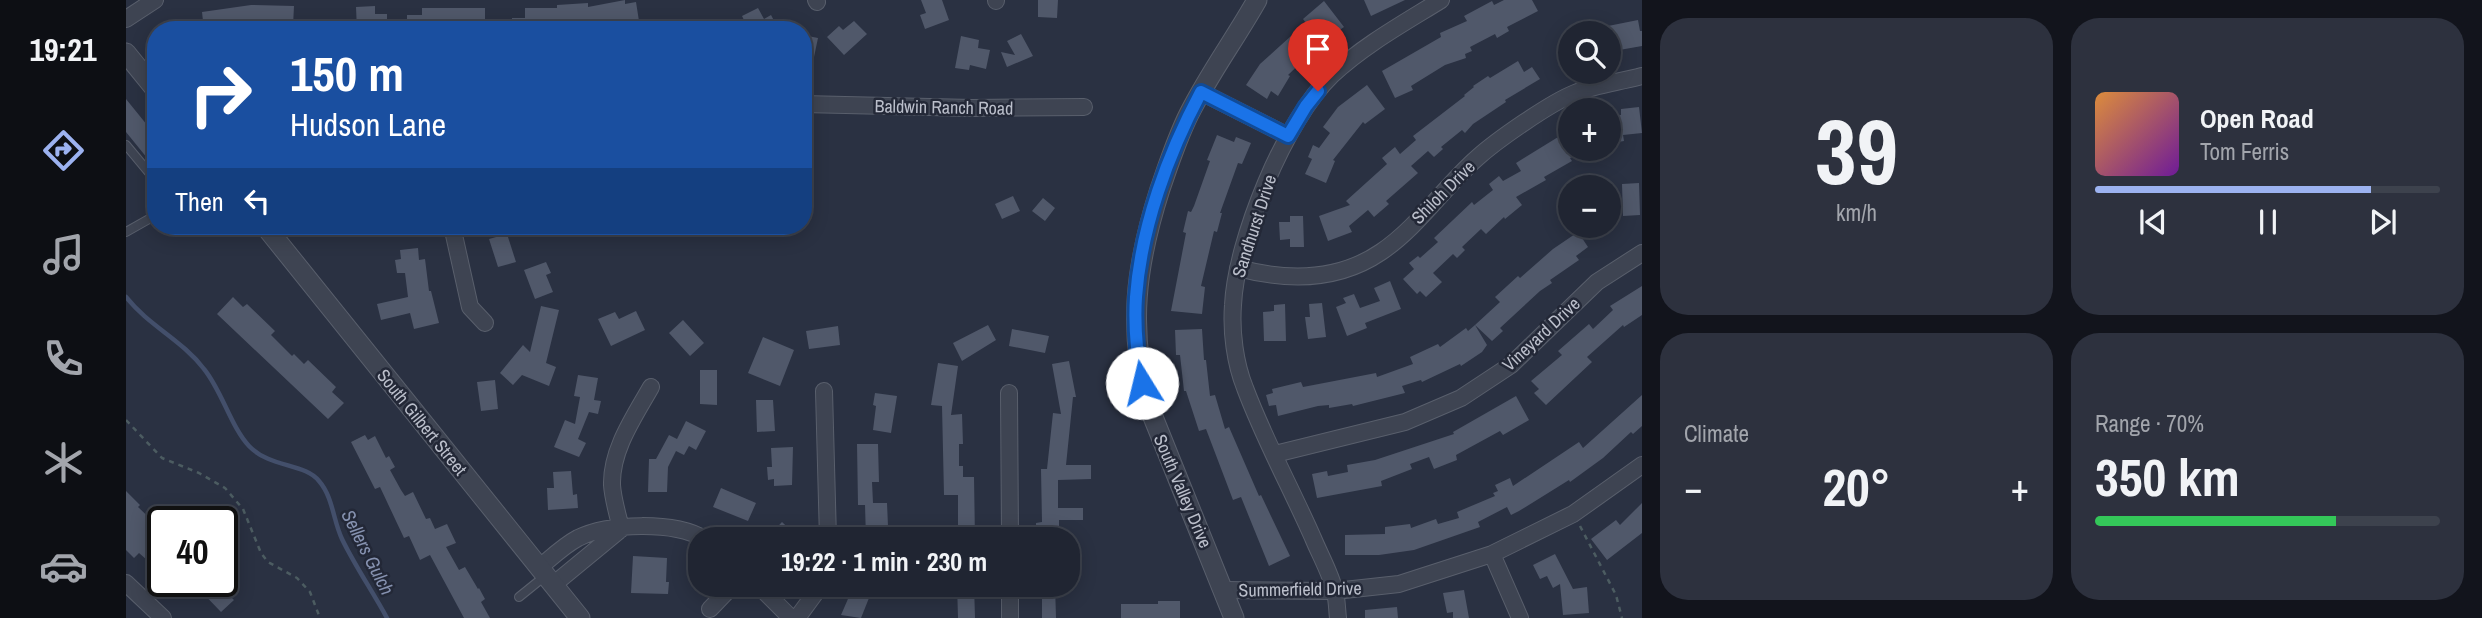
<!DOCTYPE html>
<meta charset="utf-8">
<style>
body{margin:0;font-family:"Archivo Narrow",sans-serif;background:#2d313e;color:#f1f3f6;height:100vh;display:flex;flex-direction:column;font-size:26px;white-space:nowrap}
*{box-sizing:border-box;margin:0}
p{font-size:23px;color:#a2a5ac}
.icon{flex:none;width:38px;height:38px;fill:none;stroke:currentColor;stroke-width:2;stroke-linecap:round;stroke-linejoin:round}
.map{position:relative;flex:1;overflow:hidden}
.panel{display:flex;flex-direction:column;gap:18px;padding:18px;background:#12141c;width:840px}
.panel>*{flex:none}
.hud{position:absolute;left:21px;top:21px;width:665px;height:214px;border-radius:28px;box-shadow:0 4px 18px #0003,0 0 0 2px #3d424d;background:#1a4fa0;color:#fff;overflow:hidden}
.fabs{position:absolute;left:1432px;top:21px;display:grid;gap:14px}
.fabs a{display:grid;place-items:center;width:63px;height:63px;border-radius:50%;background:#202532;box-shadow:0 4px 18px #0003,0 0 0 2px #3d424d;font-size:35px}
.speed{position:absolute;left:21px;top:506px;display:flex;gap:14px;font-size:35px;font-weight:700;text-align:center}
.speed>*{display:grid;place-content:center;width:91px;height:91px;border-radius:50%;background:#202532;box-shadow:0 4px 18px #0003,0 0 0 2px #3d424d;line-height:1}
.speed .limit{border:4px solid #111;border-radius:10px;background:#fff;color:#111}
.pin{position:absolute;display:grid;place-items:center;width:60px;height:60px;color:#fff;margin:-72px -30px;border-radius:50% 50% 50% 0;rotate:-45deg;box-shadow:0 0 7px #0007}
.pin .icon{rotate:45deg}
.me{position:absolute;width:77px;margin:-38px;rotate:351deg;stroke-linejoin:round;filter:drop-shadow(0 0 5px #0008)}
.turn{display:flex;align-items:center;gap:24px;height:147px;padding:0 28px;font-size:32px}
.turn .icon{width:91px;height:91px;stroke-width:2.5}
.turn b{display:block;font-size:49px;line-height:60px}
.then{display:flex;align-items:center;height:66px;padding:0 28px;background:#0003;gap:14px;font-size:26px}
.big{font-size:52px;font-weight:700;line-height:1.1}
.panel .tile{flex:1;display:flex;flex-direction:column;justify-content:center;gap:10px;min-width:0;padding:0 24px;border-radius:28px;background:#2d313e}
.panel .dial{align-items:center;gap:0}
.dial b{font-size:91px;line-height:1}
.song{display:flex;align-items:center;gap:21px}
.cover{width:84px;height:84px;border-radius:10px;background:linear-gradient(135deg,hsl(30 70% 55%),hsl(280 70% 35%))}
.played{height:7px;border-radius:4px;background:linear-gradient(90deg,#9cb2f0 80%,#3d424d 80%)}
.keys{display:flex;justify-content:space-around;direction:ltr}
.heat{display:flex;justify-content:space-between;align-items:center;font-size:38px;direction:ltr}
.charge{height:10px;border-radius:5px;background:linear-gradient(90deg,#34c759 70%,#3d424d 0)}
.panel .tiles{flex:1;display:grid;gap:18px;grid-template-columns:repeat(2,1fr)}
.trip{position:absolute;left:562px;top:527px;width:392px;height:70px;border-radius:28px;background:#202532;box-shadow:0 4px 18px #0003,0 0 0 2px #3d424d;font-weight:700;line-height:70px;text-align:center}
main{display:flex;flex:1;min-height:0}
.dock{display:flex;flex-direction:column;width:126px;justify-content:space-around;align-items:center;background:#0d0f14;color:#a2a5ac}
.dock .icon{width:49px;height:49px}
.dock .selected{color:#9cb2f0}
.dock b{font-size:32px;color:#f1f3f6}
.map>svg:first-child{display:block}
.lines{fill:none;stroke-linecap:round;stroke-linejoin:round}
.stream{stroke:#434f6b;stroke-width:4.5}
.building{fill:#50586a}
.service-casing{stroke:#595f6c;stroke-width:10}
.minor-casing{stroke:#595f6c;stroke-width:18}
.tertiary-casing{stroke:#595f6c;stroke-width:21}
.path{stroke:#4c5c61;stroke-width:2.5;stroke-dasharray:5 5;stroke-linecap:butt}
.service{stroke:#3e4452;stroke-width:8}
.minor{stroke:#3e4452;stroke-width:16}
.tertiary{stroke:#3e4452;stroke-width:19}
.route-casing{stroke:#114b97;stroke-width:18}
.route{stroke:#1a73e8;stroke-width:12}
.labels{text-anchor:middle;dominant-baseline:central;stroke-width:5;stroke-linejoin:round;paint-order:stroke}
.street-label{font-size:18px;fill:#bbbfcb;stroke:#232837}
.water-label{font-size:19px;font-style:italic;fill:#8692b0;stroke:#232837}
</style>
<main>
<nav class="dock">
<b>19:21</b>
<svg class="icon selected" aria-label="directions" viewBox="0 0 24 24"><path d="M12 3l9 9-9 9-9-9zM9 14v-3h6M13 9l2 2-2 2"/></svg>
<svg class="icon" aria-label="music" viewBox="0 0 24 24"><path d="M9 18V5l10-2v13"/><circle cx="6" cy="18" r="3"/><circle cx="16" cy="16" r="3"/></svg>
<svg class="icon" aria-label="phone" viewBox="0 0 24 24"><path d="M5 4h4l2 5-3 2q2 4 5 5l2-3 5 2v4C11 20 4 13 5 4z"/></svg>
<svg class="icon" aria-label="climate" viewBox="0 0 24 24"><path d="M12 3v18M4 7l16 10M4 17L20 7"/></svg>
<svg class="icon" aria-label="car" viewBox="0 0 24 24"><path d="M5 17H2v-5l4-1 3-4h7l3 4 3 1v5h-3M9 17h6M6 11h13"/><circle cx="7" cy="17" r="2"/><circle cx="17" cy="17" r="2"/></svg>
</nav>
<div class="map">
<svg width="1516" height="618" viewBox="0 0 1516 618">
<rect width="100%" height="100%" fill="#2a3142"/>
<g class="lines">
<path class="stream" d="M0,297C23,326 56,340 78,369C96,391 105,427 123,446C144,468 179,463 193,481C207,497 207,520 216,539C229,566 247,592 261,618"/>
</g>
<path class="building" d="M499,0V4L510,2L513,21L483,26L482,22L417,25V30H386V18H399V8H431V5L462,3V7Z
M795,0H816L823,20L799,29L794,15L800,13Z
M912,0H932L931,18L912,17Z
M1238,0H1279L1245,16Z
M1378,0H1406L1412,11L1381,27L1383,31L1371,38L1369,34L1344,47L1346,51L1339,54L1340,58L1319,65L1285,86L1287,90L1269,98L1256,71L1315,37L1314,33L1341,21L1338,16L1366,1L1368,5Z
M1198,1L1218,27L1195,43L1177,19Z
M125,5L168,6L167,26L110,24L111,27L78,30L76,12Z
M249,6V14H261V30H231L230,7Z
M296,8H359V28L281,30V15H296Z
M632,8L638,19L645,15L653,30H619L622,28L616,16Z
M1512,20L1514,31H1516V46L1482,52V26Z
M728,21L741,34L718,55L701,37L713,26L717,30Z
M895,34L907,56L881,67L875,52L889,55L881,41Z
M677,35L692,38L688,57L677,55Z
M835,36L853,40L852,48L864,50L860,69L844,65L843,70L829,68Z
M1165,36L1183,55L1162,75L1164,76L1152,96L1145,91L1141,99L1120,85L1134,64Z
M1392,61L1398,72L1406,67L1414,79L1379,100L1380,102L1347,124L1339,133L1336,130L1315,147L1317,149L1308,157L1302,151L1285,166L1292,173L1260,201L1263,204L1248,217L1242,210L1223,226L1226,232L1202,241L1193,216L1224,205L1220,201L1261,164L1256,158L1269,147L1274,154L1290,140L1287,136L1339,96L1338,95L1348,87L1347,86L1362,76L1364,78Z
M1241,85L1259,109L1239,124L1237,122L1207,160L1209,161L1200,183L1179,174L1186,159L1182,157L1187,145L1193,148L1204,133L1197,127L1212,107Z
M0,99L30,136V169L0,132Z
M1513,107L1516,133L1497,135L1498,141L1486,143L1483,116L1495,115V109Z
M1437,134L1449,156L1444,158L1446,161L1418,177L1420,180L1390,197L1396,205L1379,219L1378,217L1360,234L1355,229L1336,247L1339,250L1331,258L1327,254L1307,273L1316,282L1300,297L1294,291L1291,294L1277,279L1288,269L1283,263L1292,256L1294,258L1312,242L1308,238L1346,202L1348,205L1367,190L1363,184L1373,176L1377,181L1395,171L1390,163Z
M1091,135L1108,142L1110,137L1125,143L1116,164L1112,163L1094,213H1096L1091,232L1088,231L1075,286L1079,287L1076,314L1045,311L1060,233L1057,232L1062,211L1065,212L1068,206L1084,161L1081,160Z
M1513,183L1514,215L1497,216L1496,184Z
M887,196L894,211L876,219L869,204Z
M917,198L929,208L919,221L906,211Z
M1164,216H1177L1178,247H1164V239L1154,240L1153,222H1164Z
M1452,232L1462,247L1450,256L1453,260L1424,280L1426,283L1414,291L1374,328L1377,331L1366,341L1349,325L1374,302L1369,297L1392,276L1394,278L1427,249Z
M381,234L390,262L372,267L363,239Z
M292,248L293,260L299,259L303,291H305L313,323L288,329L284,313L255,320L251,304L282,297L279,273H271L269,260L275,259L274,250Z
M420,262L425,273L420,275L427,292L409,299L398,270Z
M1264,281L1275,309L1239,323L1241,328L1221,336L1210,307L1220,303L1217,298L1228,294L1234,308L1254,301L1248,288Z
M1516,286V315L1498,327L1497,325L1461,357L1466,362L1420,405L1408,393L1413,389L1405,381L1436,355L1432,351L1463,324L1467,329L1487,310L1484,306Z
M107,297L117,307L121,304L149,331L145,335L166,356L168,354L178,364L182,360L210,387L206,392L218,403L202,419L91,314Z
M1196,303L1200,337L1182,339L1179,317H1184L1183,304Z
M1159,304L1160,341H1138L1137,312L1148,311V305Z
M415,306L433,310L420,363L430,367L423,386L396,375L387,385L374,373L397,345L404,352Z
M510,311L519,330L485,346L472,319L489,312L493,319Z
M557,320L578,343L564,356L543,333Z
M862,325L870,340L836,361L827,343Z
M1349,325L1361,345L1356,352L1335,366L1334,364L1296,382L1295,380L1276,386L1279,393L1227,406L1226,404L1203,408V405L1192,406L1152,416L1150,405L1143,406L1140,395L1147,393L1146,389L1175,382L1177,387L1250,373L1251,377L1287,364L1284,357L1312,344L1314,347L1340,328L1342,331Z
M712,326L714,345L683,349L680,331Z
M886,329L923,336L919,353L883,346Z
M1076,329L1078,360H1080L1084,396L1089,395L1099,429L1103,427L1133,496L1135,495L1164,556L1143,566L1115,497L1107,500L1080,429L1073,431L1060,391H1058L1054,355H1050L1049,330Z
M637,337L668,350L654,386L622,373Z
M943,361L950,397H947L940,465H965V479L932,480V508H957V520H933V539H918V537H910V523L916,522L915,469H921L927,413L935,414L926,364Z
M812,363L832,366L825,415L836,414L837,444H833V466H837V477H848L849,539H832V495H818L816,406L805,405Z
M574,370H591V405L574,404Z
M452,375L472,378L468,400L475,401L472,414L463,412L452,439L460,443L453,457L428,447L439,420L449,424L454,397L448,396Z
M369,380L372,409L355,411L351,382Z
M749,393L771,396L765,433L747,430L750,406L747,405Z
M1516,395V426L1507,434L1505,432L1477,458L1444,482L1443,480L1393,511L1385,515L1381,507L1352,522L1354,527L1288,550L1253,555H1219V535L1259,534V527L1284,524L1285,528L1310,519L1312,524L1333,518L1331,512L1369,496L1367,493L1372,491L1369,485L1384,478L1387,486L1453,442L1457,448Z
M1390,396L1403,420L1377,435L1374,431L1330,455L1331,460L1308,469L1303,457L1284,464L1286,469L1255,481L1256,486L1191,498L1186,474L1201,471L1202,476L1222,472L1221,465L1249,460L1328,434L1327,432Z
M630,400H647L649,431L631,432Z
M560,421L580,431L570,450L563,446L558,455L550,451L542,467L541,492H522L523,459H530L543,435L551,439Z
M239,435L242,440L249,436L260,458L263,456L269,467L264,470L275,490L279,496L287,492L300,519L304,518L309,529L321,524L330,543L320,547L333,570L339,567L352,589L353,588L359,599L355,602L364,618H338L304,555L294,560L283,536L278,538L254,487L249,489L225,442Z
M731,444H752L753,482H746L747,503H761L762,526H756V539H740L739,505H732Z
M667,447L666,485L648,486V479L642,480L641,467H646L645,448Z
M445,471L447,495L451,494L452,508L422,510L421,488H428L427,472Z
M595,488L630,503L622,521L587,507Z
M0,491L14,505L12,507L35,529L31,533L37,538V574L13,553L8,558L0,550Z
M1516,503V533L1481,560L1465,539L1490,520L1494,525Z
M656,522L674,539H640Z
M1429,554L1447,589L1461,587L1463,613L1437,615L1434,584L1427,588L1421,576L1414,579L1407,565Z
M507,556L541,558L540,582H543L542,594L505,593Z
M104,573L114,584L103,595L108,600L95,612L69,585L56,599L37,581H96Z
M831,584H848L849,618H832Z
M916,584H929L930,618H916Z
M728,585L745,593L735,618L715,615Z
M1338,590L1343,618H1327V612L1321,613L1317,593Z
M1032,601H1054V618H995V604H1032Z
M1271,607L1272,618H1239V610Z"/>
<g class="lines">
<defs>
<path id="service" d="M0,145L30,181
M0,232L30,215
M393,597L419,576"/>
<path id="minor" d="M690,0L691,2
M870,0V1
M0,19L29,0
M1075,92L1162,136
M677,104L846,108L958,107
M326,226L344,307L359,323
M1112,268C1161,281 1211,282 1255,252C1292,227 1318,187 1351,158C1371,140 1424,103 1449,93C1469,85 1494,82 1516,76
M698,391L702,539
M883,393L884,539
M1149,454L1279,422L1335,398L1385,365L1471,282L1516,253
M495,529C492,515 487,500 486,485C485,450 508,417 525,387
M1366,554L1394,618
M413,568C425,558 437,546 452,538C482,523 549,521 578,539
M0,583L37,618
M631,584L665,618
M884,584V618
M427,585L495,529
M1096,590L1209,591L1273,584L1366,554L1447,514L1516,465
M584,609L608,584
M671,618L696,584
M1212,618C1211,610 1211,600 1209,592C1205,574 1194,555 1187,538C1165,488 1138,439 1119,388C1109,363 1105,332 1107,305C1110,240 1159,120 1206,75C1238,45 1278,23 1315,0"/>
<path id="tertiary" d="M0,53L30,90
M139,226L454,618
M1108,618L1023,407C1001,329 1010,264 1034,189C1043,163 1051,138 1063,114C1083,74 1109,39 1131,0"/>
</defs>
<use href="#service" class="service-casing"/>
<use href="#minor" class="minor-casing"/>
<use href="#tertiary" class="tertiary-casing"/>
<path class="path" d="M0,420L36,458L73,473L99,488L117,509L135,553L142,562L171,578L184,592L194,618
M1454,526L1490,595L1496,618"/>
<use href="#service" class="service"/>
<use href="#minor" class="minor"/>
<use href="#tertiary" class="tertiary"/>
</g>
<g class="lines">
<defs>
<path id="route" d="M1016,383C1011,355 1008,326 1010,297C1015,227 1042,154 1075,92L1162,136L1180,106L1192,91"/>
</defs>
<use href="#route" class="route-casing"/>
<use href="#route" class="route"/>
</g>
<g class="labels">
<g class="street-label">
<text transform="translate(818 107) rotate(1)">Baldwin Ranch Road</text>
<text transform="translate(1317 192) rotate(-45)">Shiloh Drive</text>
<text transform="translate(1128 226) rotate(-72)">Sandhurst Drive</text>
<text transform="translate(1415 334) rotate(-43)">Vineyard Drive</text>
<text transform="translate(296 422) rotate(51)">South Gilbert Street</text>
<text transform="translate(1057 491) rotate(67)">South Valley Drive</text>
<text transform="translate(1174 589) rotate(-1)">Summerfield Drive</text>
</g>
<g class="water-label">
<text transform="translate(242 552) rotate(63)">Sellers Gulch</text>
</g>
</g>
</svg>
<div class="fabs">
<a><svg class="icon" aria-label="search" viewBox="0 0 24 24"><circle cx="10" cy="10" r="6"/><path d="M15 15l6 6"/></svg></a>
<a>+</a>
<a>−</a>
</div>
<div class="speed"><div class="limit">40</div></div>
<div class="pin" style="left:1192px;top:91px;background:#d93025"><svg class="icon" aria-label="arrive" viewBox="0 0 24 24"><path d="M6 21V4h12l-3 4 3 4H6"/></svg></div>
<svg class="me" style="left:1016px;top:383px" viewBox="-20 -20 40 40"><circle r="19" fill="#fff"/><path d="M0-13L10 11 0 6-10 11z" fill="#1a73e8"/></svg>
<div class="trip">19:22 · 1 min · 230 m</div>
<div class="hud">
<div class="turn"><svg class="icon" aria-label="right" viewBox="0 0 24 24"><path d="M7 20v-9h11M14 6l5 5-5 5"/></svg><div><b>150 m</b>Hudson Lane</div></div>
<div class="then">Then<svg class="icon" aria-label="left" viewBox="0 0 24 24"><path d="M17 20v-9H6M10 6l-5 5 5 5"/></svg></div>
</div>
</div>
<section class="panel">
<div class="tiles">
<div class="tile dial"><b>39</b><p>km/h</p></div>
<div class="tile">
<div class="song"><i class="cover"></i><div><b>Open Road</b><p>Tom Ferris</p></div></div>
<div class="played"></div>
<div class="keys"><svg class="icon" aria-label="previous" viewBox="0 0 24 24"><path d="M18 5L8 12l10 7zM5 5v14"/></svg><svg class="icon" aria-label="pause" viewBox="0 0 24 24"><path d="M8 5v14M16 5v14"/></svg><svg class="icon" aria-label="next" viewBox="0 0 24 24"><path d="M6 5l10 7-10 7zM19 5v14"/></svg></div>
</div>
<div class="tile"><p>Climate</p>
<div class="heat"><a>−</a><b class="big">20°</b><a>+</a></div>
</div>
<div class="tile"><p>Range · 70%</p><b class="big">350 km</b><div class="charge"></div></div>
</div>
</section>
</main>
